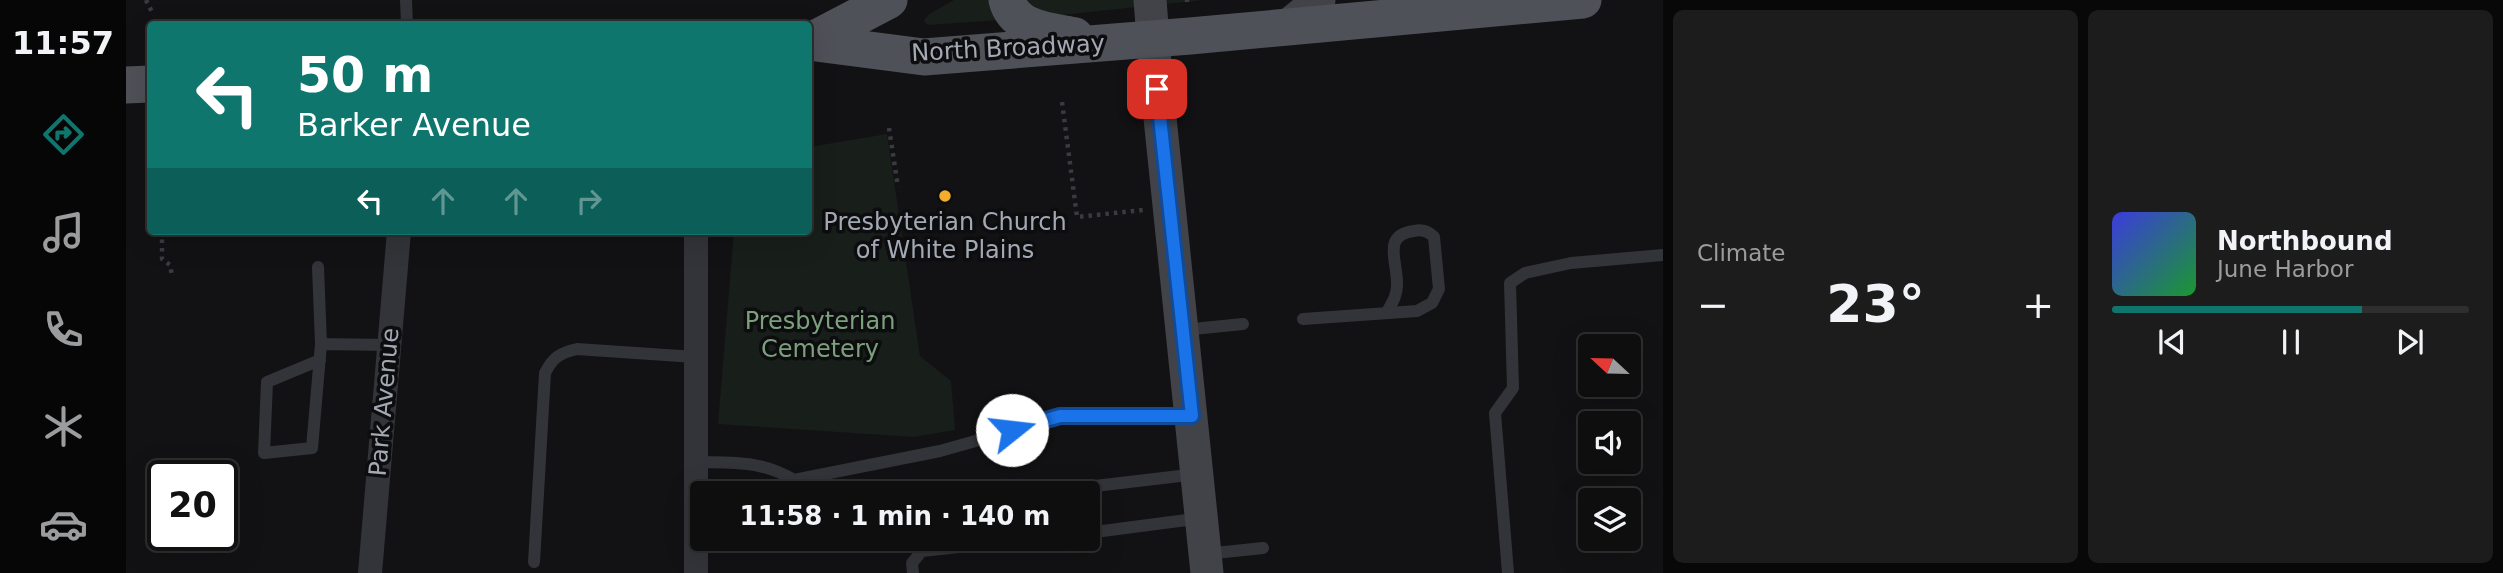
<!DOCTYPE html>
<meta charset="utf-8">
<style>
body{margin:0;font-family:"DejaVu Sans",sans-serif;background:#1c1c1d;color:#f1f3f6;height:100vh;display:flex;flex-direction:column;font-size:26px;white-space:nowrap}
*{box-sizing:border-box;margin:0}
p{font-size:23px;color:#9b9c9e}
.icon{flex:none;width:38px;height:38px;fill:none;stroke:currentColor;stroke-width:2;stroke-linecap:round;stroke-linejoin:round}
.map{position:relative;flex:1;overflow:hidden}
.drawer{display:flex;flex-direction:column;gap:10px;padding:10px;background:#080808;width:840px}
.drawer>*{flex:none}
.hud{position:absolute;left:21px;top:21px;width:665px;height:214px;border-radius:7px;box-shadow:0 7px 28px #0002,0 0 0 2px #2e2e2f;background:#0f766e;color:#fff;overflow:hidden}
.needle{width:46px;rotate:292deg}
.fabs{position:absolute;left:1452px;top:334px;display:grid;gap:14px}
.fabs a{display:grid;place-items:center;width:63px;height:63px;border-radius:7px;background:#0e0e0f;box-shadow:0 7px 28px #0002,0 0 0 2px #2e2e2f;font-size:35px}
.speed{position:absolute;left:21px;top:460px;display:flex;gap:14px;font-size:35px;font-weight:700;text-align:center}
.speed>*{display:grid;place-content:center;width:91px;height:91px;border-radius:50%;background:#0e0e0f;box-shadow:0 7px 28px #0002,0 0 0 2px #2e2e2f;line-height:1}
.speed .limit{border:4px solid #111;border-radius:10px;background:#fff;color:#111}
.pin{position:absolute;display:grid;place-items:center;width:60px;height:60px;color:#fff;margin:-30px;border-radius:14px;box-shadow:0 4px 10px #0006}
.me{position:absolute;width:77px;margin:-38px;rotate:74deg;stroke-linejoin:round;filter:drop-shadow(0 0 5px #0008)}
.turn{display:flex;align-items:center;gap:24px;height:147px;padding:0 35px;font-size:32px}
.turn .icon{width:91px;height:91px;stroke-width:2.5}
.turn b{display:block;font-size:49px;line-height:60px}
.lanes{display:flex;align-items:center;height:66px;padding:0 35px;background:#0003;justify-content:center;gap:35px;direction:ltr}
.lanes .off{opacity:.35}
.big{font-size:52px;font-weight:700;line-height:1.1}
.drawer .tile{flex:1;display:flex;flex-direction:column;justify-content:center;gap:10px;min-width:0;padding:0 24px;border-radius:10px;background:#1c1c1d}
.song{display:flex;align-items:center;gap:21px}
.cover{width:84px;height:84px;border-radius:10px;background:linear-gradient(135deg,hsl(240 70% 55%),hsl(130 70% 35%))}
.played{height:7px;border-radius:4px;background:linear-gradient(90deg,#0f766e 70%,#2e2e2f 70%)}
.keys{display:flex;justify-content:space-around;direction:ltr}
.heat{display:flex;justify-content:space-between;align-items:center;font-size:38px;direction:ltr}
.drawer .tiles{flex:1;display:grid;gap:10px;grid-template-columns:repeat(2,1fr)}
.trip{position:absolute;left:564px;top:481px;width:410px;height:70px;border-radius:7px;background:#0e0e0f;box-shadow:0 7px 28px #0002,0 0 0 2px #2e2e2f;font-weight:700;line-height:70px;text-align:center}
main{display:flex;flex:1;min-height:0}
.dock{display:flex;flex-direction:column;width:126px;justify-content:space-around;align-items:center;background:#060606;color:#9b9c9e}
.dock .icon{width:49px;height:49px}
.dock .active{color:#0f766e}
.dock b{font-size:32px;color:#f1f3f6}
.map>svg:first-child{display:block}
.green{fill:#181e19}
.lines{fill:none;stroke-linecap:round;stroke-linejoin:round}
.path{stroke:#393b40;stroke-width:4.5;stroke-dasharray:3.5 5;stroke-linecap:butt}
.lane{stroke:#333439;stroke-width:12}
.street{stroke:#333439;stroke-width:24}
.secondary{stroke:#414349;stroke-width:33}
.primary{stroke:#4f5158;stroke-width:37}
.route-casing{stroke:#114b97;stroke-width:18}
.route{stroke:#1a73e8;stroke-width:12}
.poi-dot{fill:#f2ad2b;stroke:#0d0d0f;stroke-width:2.5}
.labels{text-anchor:middle;dominant-baseline:central;stroke-width:7;stroke-linejoin:round;paint-order:stroke}
.street-label{font-size:24px;fill:#a3a9b4;stroke:#0d0d0f}
.poi-label{font-size:24px;fill:#a3a9b4;stroke:#0d0d0f}
.park-label{font-size:24px;fill:#7aa07c;stroke:#0d0d0f}
</style>
<main>
<nav class="dock">
<b>11:57</b>
<svg class="icon active" aria-label="directions" viewBox="0 0 24 24"><path d="M12 3l9 9-9 9-9-9zM9 14v-3h6M13 9l2 2-2 2"/></svg>
<svg class="icon" aria-label="music" viewBox="0 0 24 24"><path d="M9 18V5l10-2v13"/><circle cx="6" cy="18" r="3"/><circle cx="16" cy="16" r="3"/></svg>
<svg class="icon" aria-label="phone" viewBox="0 0 24 24"><path d="M5 4h4l2 5-3 2q2 4 5 5l2-3 5 2v4C11 20 4 13 5 4z"/></svg>
<svg class="icon" aria-label="climate" viewBox="0 0 24 24"><path d="M12 3v18M4 7l16 10M4 17L20 7"/></svg>
<svg class="icon" aria-label="car" viewBox="0 0 24 24"><path d="M5 17H2v-5l4-1 3-4h7l3 4 3 1v5h-3M9 17h6M6 11h13"/><circle cx="7" cy="17" r="2"/><circle cx="17" cy="17" r="2"/></svg>
</nav>
<div class="map">
<svg width="1537" height="573" viewBox="0 0 1537 573">
<rect width="100%" height="100%" fill="#121214"/>
<path class="green" d="M828,0H1077L917,17L802,25L798,21L802,15Z
M761,134L794,356L825,381L829,430L788,437L592,424L608,231H682L683,147Z"/>
<g class="lines">
<path class="path" d="M20,0L27,14
M1061,0V2
M936,102L951,217L1017,210
M763,128L772,187
M36,231V259L44,265L46,276"/>
<path class="lane" d="M280,0L281,24
M192,267L195,344
M1177,319L1291,311L1306,303L1313,289L1308,237C1302,231 1296,229 1288,231C1255,235 1272,262 1271,285C1271,296 1266,303 1261,312
M1057,330L1117,324
M194,360L141,382L138,453L186,448L195,344L263,345
M569,462C607,463 635,460 668,480L658,494
M668,480L814,451L934,417L1062,416
M901,494L1071,474
M961,533L1076,518
M1080,554L1137,548
M408,562L419,373C427,357 434,353 451,349L569,357
M787,573L786,563L796,551L905,539
M1382,573L1369,413L1387,388L1384,283L1399,273L1445,263L1537,255"/>
<path class="street" d="M244,573L273,231
M570,573V231"/>
<path class="secondary" d="M1024,0L1031,89L1081,573
M1160,27L1193,0"/>
<path class="primary" d="M881,0C888,29 924,31 949,36
M682,42L798,57L1064,36L1457,0
M683,42L763,0
M0,85L24,84"/>
</g>
<g class="lines">
<defs>
<path id="route" d="M886,430L934,416H1066L1031,89"/>
</defs>
<use href="#route" class="route-casing"/>
<use href="#route" class="route"/>
</g>
<circle class="poi-dot" cx="819" cy="196" r="7"/>
<g class="labels">
<g class="street-label">
<text transform="translate(882 48) rotate(-3)">North Broadway</text>
<text transform="translate(258 402) rotate(-85)">Park Avenue</text>
</g>
<g class="poi-label">
<text x="819" y="222">Presbyterian Church<tspan x="819" dy="28">of White Plains</tspan></text>
</g>
<g class="park-label">
<text x="694" y="321">Presbyterian<tspan x="694" dy="28">Cemetery</tspan></text>
</g>
</g>
</svg>
<div class="fabs">
<a><svg class="needle" viewBox="-14 -14 28 28"><path d="M0-13l5 13h-10z" fill="#e53935"/><path d="M0 13l5-13h-10z" fill="#9b9c9e"/></svg></a>
<a><svg class="icon" aria-label="sound" viewBox="0 0 24 24"><path d="M4 9h4l5-4v14l-5-4H4zM17 9q2 3 0 6"/></svg></a>
<a><svg class="icon" aria-label="layers" viewBox="0 0 24 24"><path d="M12 4l9 5-9 5-9-5zM3 14l9 5 9-5"/></svg></a>
</div>
<div class="speed"><div class="limit">20</div></div>
<div class="pin" style="left:1031px;top:89px;background:#d93025"><svg class="icon" aria-label="arrive" viewBox="0 0 24 24"><path d="M6 21V4h12l-3 4 3 4H6"/></svg></div>
<svg class="me" style="left:886px;top:430px" viewBox="-20 -20 40 40"><circle r="19" fill="#fff"/><path d="M0-13L10 11 0 6-10 11z" fill="#1a73e8"/></svg>
<div class="trip">11:58 · 1 min · 140 m</div>
<div class="hud">
<div class="turn"><svg class="icon" aria-label="left" viewBox="0 0 24 24"><path d="M17 20v-9H6M10 6l-5 5 5 5"/></svg><div><b>50 m</b>Barker Avenue</div></div>
<div class="lanes"><svg class="icon" aria-label="left" viewBox="0 0 24 24"><path d="M17 20v-9H6M10 6l-5 5 5 5"/></svg><svg class="icon off" aria-label="ahead" viewBox="0 0 24 24"><path d="M12 20V5M6 11l6-6 6 6"/></svg><svg class="icon off" aria-label="ahead" viewBox="0 0 24 24"><path d="M12 20V5M6 11l6-6 6 6"/></svg><svg class="icon off" aria-label="right" viewBox="0 0 24 24"><path d="M7 20v-9h11M14 6l5 5-5 5"/></svg></div>
</div>
</div>
<section class="drawer">
<div class="tiles">
<div class="tile"><p>Climate</p>
<div class="heat"><a>−</a><b class="big">23°</b><a>+</a></div>
</div>
<div class="tile">
<div class="song"><i class="cover"></i><div><b>Northbound</b><p>June Harbor</p></div></div>
<div class="played"></div>
<div class="keys"><svg class="icon" aria-label="previous" viewBox="0 0 24 24"><path d="M18 5L8 12l10 7zM5 5v14"/></svg><svg class="icon" aria-label="pause" viewBox="0 0 24 24"><path d="M8 5v14M16 5v14"/></svg><svg class="icon" aria-label="next" viewBox="0 0 24 24"><path d="M6 5l10 7-10 7zM19 5v14"/></svg></div>
</div>
</div>
</section>
</main>
